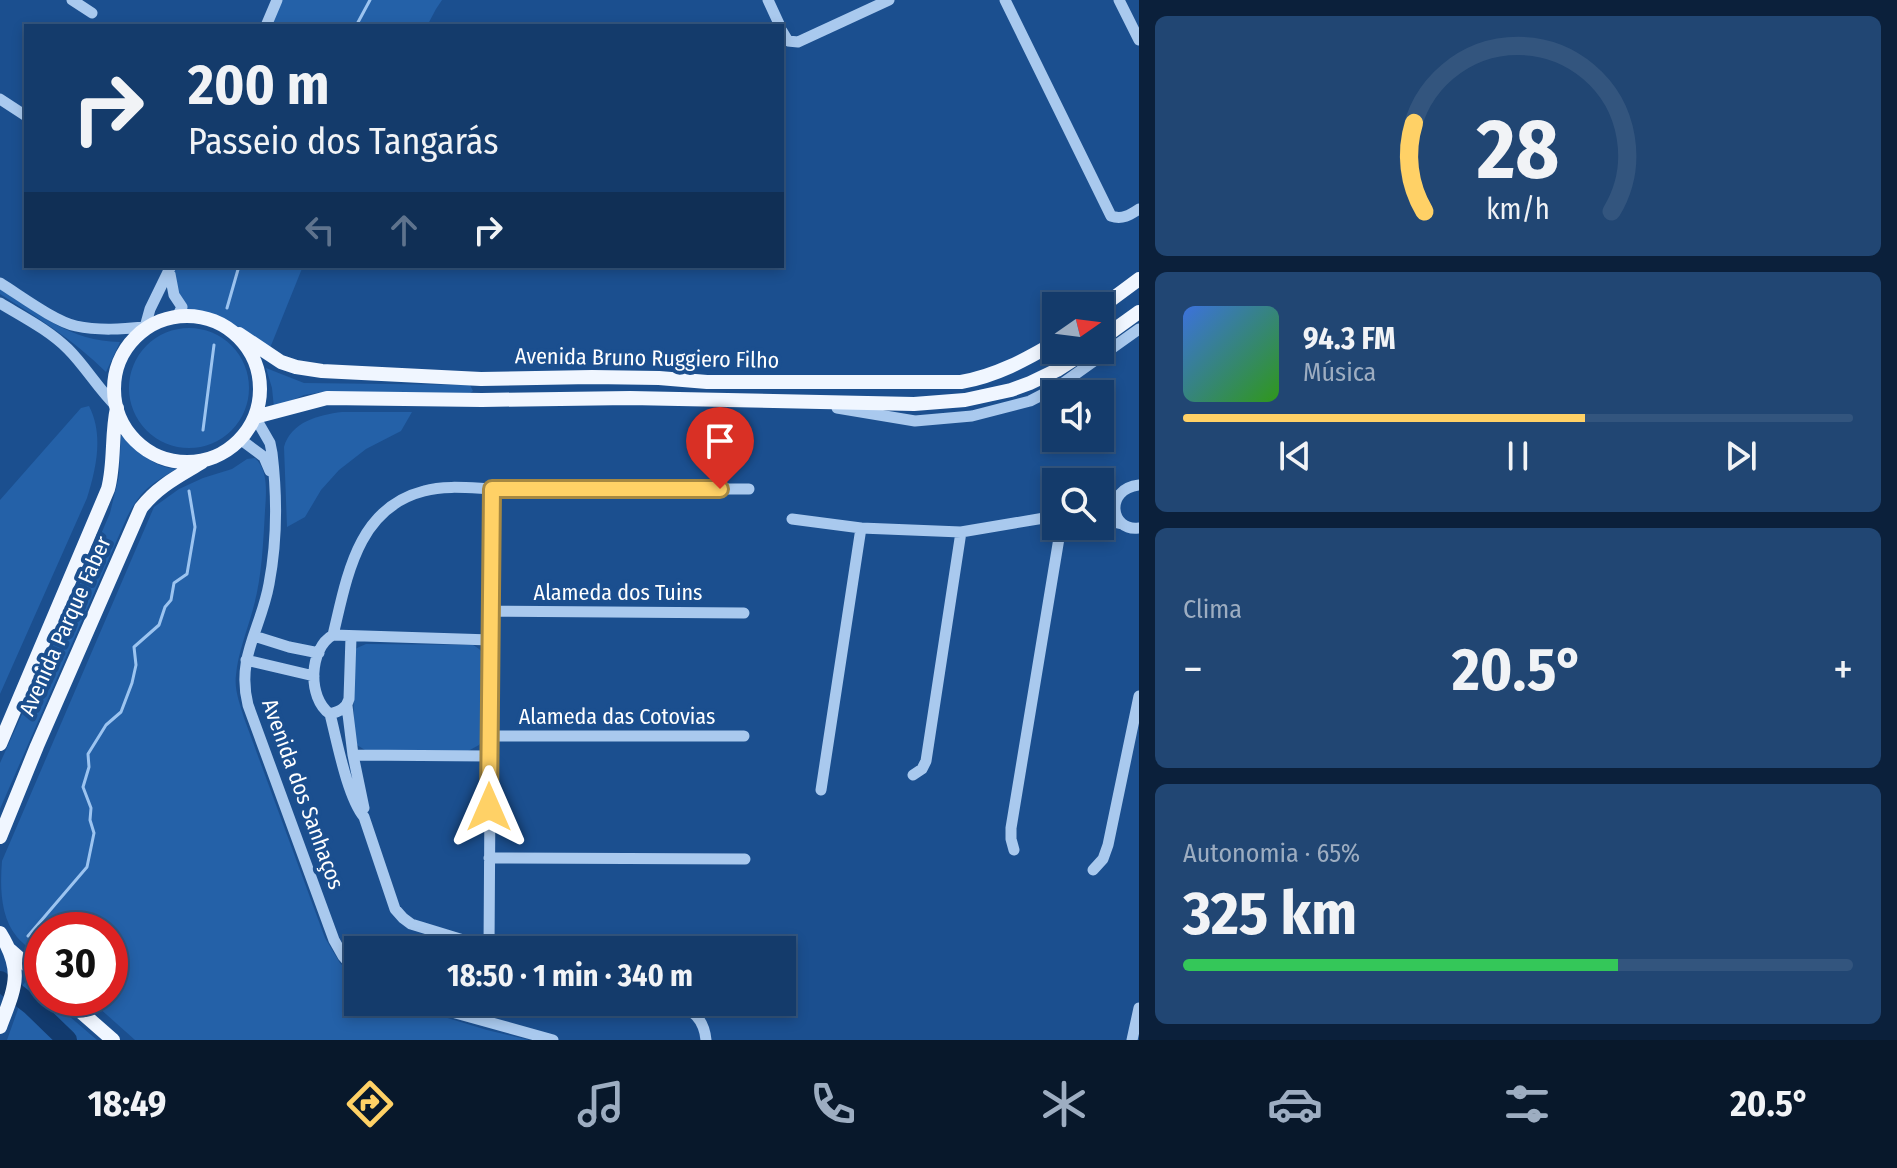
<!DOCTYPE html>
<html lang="pt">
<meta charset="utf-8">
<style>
body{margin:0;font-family:"Fira Sans Condensed",sans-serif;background:#214673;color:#f1f3f6;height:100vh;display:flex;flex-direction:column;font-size:30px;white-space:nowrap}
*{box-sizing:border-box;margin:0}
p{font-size:26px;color:#9dadc1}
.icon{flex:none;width:44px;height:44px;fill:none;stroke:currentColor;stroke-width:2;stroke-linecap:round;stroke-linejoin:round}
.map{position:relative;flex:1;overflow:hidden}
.panel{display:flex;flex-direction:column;gap:16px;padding:16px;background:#0b203b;width:758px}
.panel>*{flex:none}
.top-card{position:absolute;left:24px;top:24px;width:760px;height:244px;border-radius:0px;box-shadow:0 4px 12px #0003,0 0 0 2px #33557e;background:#143b6b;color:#f1f3f6;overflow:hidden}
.needle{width:52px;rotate:76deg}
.fabs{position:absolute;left:1042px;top:292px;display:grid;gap:16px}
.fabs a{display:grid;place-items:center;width:72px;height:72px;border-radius:0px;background:#143b6b;box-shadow:0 4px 12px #0003,0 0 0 2px #33557e;font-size:40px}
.speed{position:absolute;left:24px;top:912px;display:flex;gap:16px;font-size:40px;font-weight:700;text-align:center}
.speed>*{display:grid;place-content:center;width:104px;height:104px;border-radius:50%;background:#143b6b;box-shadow:0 4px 12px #0003,0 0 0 2px #33557e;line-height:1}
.speed .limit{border:12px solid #d22;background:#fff;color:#111}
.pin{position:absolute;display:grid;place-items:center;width:68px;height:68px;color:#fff;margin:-82px -34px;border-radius:50% 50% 50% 0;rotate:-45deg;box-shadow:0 0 8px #0007}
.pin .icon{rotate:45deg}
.me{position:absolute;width:88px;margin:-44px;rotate:0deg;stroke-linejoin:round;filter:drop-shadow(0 0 6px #0008)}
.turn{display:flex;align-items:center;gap:28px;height:168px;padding:0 32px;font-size:36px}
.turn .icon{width:104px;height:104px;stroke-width:2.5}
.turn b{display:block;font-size:56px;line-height:68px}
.lanes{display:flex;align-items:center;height:76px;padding:0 32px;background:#0003;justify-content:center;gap:40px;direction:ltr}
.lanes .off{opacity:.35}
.big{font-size:60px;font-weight:700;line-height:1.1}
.panel .tile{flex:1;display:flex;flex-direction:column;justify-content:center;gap:12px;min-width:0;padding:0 28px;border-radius:12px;background:#214673}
.panel .dial{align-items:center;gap:0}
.dial svg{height:208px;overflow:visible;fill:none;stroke:#33557e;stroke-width:7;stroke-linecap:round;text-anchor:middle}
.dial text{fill:#f1f3f6;stroke:none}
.song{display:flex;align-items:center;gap:24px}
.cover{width:96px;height:96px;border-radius:12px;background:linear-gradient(135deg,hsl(220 70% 55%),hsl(110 70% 35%))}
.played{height:8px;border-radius:4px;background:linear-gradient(90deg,#ffd166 60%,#33557e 60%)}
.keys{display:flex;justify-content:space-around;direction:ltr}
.heat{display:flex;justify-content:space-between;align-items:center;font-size:44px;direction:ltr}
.charge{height:12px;border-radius:6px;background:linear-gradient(90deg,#34c759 65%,#33557e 0)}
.trip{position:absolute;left:344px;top:936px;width:452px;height:80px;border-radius:0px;background:#143b6b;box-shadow:0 4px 12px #0003,0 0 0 2px #33557e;font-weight:700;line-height:80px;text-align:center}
.tabs{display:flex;height:128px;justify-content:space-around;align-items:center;background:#08182b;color:#9dadc1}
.tabs .icon{width:56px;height:56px}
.tabs .on{color:#ffd166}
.tabs b{font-size:36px;color:#f1f3f6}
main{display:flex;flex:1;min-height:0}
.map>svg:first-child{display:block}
.green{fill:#2461a8}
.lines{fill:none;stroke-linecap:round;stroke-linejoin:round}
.stream{stroke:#9cc4f0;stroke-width:3}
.river{stroke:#123a6d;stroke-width:20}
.minor{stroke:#a9c9ee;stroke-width:11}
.major{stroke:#f0f6ff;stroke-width:14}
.route-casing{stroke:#a68842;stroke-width:20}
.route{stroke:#ffd166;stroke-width:14}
.labels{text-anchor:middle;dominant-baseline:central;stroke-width:8;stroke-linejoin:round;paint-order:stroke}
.street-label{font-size:22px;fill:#fff;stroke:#1b4f8f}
</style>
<main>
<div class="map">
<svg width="1139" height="1040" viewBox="0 0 1139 1040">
<rect width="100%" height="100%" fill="#1b4f8f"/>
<path class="green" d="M277,0H442L436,9L427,26H266Z
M171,266H303L268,353C236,333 217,317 177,317L182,307Z
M0,288C40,315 70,341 120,342L106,372C74,340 38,318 0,294Z
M129 388a60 60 0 1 1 120 0a60 60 0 1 1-120 0Z
M266,368L304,383L470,385L473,391L470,393L323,392L304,395L274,408L272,388Z
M89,406C104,435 96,469 87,498L0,694V500L81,408Z
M342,412H412L401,431L366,449L339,470L321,490L305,517L287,527L284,447C291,422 318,415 342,412Z
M124,435C138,452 153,467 176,469C150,485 141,490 127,517L0,809V763L61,628L110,513L119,476L121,436Z
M255,458C269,471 266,494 265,511C263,545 262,577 253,609C247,631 238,653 236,675C234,690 240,704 244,718L325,938L340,963L358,981V1002H395L487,1030L529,1040H135L88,998H110V930H42V959C34,952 24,945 17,937C0,917 0,886 2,861L154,507L179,489L203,478L232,469L247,459Z
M366,644L473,645C480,649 484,653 486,659L484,737L479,745L468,751L365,750L357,745L354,740L353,651L357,648Z
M27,980L42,992V998H48L97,1040H7L18,1009L23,985Z"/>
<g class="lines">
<path class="stream" d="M356,26L370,0
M227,308L239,266
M203,430L214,345
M28,936L87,867L94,833L90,820L91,808L83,787L89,767L88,754L106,725L121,712L132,683L136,665L134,647L159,625L165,607L171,600L174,583L187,574L195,527L189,491"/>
<path class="river" d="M0,981L31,1005L67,1040"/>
<path class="minor" d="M72,0L92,13
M768,0L780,26
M1005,0L1111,216C1122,220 1130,215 1139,209
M1119,0L1139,40
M266,26L277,0
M782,31L788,41L798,42L889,0
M0,99L26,116
M170,274L174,295L182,307L177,317
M0,283C21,296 54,321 76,326C99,331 123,329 145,327L150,309L171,266
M0,303C23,317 49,330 68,349C86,367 99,390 117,407
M837,408L915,421L972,416L1030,401L1059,386L1139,329
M255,417L270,443L272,453C277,495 277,542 269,584C261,629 236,657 248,705L334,940L343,956L358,973
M240,439L264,457L270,471
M1139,485C1104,489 1110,532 1139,528
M1100,501L1117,496
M792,519L861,528L961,532L1056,516
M1100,519L1122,524
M492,611L744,613
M333,635L491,640
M254,636L289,647L319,653
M246,660L314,676
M347,706L353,755L364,808
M330,714C340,711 346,709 349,699L351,637
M490,736H744
M353,755L489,756
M913,775L922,769L926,761L961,532
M821,790L861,528
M1014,850L1011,839V828L1061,526
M489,858L745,859
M1093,870L1103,859L1108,845L1139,696
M489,948L492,489
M496,950L411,924L403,918L395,909L364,817C347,796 337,741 330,714C307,698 309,648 333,635C347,577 357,508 424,491C445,485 470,488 492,489H749
M416,1002L553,1040
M674,1002C693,1010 704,1019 706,1040
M1132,1040L1139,1008"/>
<path class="major" d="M1100,308L1139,279
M114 389a73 73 0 1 1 146 0a73 73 0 1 1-146 0Z
M239,334L281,362L296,367L322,371L481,379L592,377L659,378L707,382H961C996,376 1025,360 1056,342
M1100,340L1139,312
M255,417L327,398L482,400L630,398L914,404L965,400L1011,390L1030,383L1057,370L1088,350
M0,744L108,489C115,463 111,435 117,408
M0,837L37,746L141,508C158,486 179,476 202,462
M0,933C24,972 15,987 0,1027
M10,950L42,978
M65,998L113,1040"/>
</g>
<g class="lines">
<defs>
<path id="route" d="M489,807L492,489H720"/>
</defs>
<use href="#route" class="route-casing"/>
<use href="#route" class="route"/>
</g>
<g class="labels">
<g class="street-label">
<text transform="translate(647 358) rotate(1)">Avenida Bruno Ruggiero Filho</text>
<text x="618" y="592">Alameda dos Tuins</text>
<text transform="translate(65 626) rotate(-66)">Avenida Parque Faber</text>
<text x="617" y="716">Alameda das Cotovias</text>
<text transform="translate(303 794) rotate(70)">Avenida dos Sanhaços</text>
</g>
</g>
</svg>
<div class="fabs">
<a><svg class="needle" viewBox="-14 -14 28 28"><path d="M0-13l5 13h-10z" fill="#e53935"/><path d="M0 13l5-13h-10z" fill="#9dadc1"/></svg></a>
<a><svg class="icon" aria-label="sound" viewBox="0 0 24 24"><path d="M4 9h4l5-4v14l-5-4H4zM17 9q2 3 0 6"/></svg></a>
<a><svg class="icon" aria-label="search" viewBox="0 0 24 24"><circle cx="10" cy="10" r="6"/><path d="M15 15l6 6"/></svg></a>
</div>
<div class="speed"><div class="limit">30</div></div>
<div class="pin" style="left:720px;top:489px;background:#d93025"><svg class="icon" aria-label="arrive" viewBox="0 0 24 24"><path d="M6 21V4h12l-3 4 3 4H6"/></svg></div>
<svg class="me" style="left:489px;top:807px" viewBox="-20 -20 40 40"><path d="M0-17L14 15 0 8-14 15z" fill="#ffd166" stroke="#fff" stroke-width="4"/></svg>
<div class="trip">18:50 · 1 min · 340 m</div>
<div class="top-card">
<div class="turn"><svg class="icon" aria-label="right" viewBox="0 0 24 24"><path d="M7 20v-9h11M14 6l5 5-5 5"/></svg><div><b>200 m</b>Passeio dos Tangarás</div></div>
<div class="lanes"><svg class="icon off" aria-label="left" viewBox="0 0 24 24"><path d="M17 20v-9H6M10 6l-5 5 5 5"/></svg><svg class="icon off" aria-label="ahead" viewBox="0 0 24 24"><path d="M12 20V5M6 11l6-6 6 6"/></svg><svg class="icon" aria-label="right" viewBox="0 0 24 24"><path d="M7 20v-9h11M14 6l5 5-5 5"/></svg></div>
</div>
</div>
<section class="panel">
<div class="tile dial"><svg viewBox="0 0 100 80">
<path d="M14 69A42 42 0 1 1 86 69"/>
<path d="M14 69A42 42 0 0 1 10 35" stroke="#ffd166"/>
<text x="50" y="56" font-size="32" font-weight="700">28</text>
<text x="50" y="72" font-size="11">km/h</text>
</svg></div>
<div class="tile">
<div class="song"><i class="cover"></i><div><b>94.3 FM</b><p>Música</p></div></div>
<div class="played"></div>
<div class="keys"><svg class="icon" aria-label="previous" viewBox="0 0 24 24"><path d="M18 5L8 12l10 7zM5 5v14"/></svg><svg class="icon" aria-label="pause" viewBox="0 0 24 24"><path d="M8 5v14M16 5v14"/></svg><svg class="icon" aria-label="next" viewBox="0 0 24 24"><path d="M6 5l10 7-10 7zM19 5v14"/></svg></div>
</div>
<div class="tile"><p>Clima</p>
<div class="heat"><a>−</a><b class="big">20.5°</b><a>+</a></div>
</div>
<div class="tile"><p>Autonomia · 65%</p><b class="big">325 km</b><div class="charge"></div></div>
</section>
</main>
<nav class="tabs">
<b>18:49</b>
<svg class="icon on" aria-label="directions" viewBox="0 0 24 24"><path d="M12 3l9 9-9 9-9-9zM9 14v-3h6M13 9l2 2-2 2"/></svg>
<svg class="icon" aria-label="music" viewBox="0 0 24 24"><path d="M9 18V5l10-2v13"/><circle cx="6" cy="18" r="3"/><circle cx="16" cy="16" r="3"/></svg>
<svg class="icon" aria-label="phone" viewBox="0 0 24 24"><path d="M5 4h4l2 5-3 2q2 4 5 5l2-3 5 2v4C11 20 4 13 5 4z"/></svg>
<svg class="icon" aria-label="climate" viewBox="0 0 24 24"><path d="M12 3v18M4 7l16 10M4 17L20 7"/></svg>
<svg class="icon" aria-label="car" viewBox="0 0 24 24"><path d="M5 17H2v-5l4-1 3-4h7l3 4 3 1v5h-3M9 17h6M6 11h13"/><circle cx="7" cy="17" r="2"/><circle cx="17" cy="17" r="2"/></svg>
<svg class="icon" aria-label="filters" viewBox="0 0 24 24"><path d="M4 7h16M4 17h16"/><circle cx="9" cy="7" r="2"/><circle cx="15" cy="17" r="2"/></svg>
<b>20.5°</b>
</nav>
